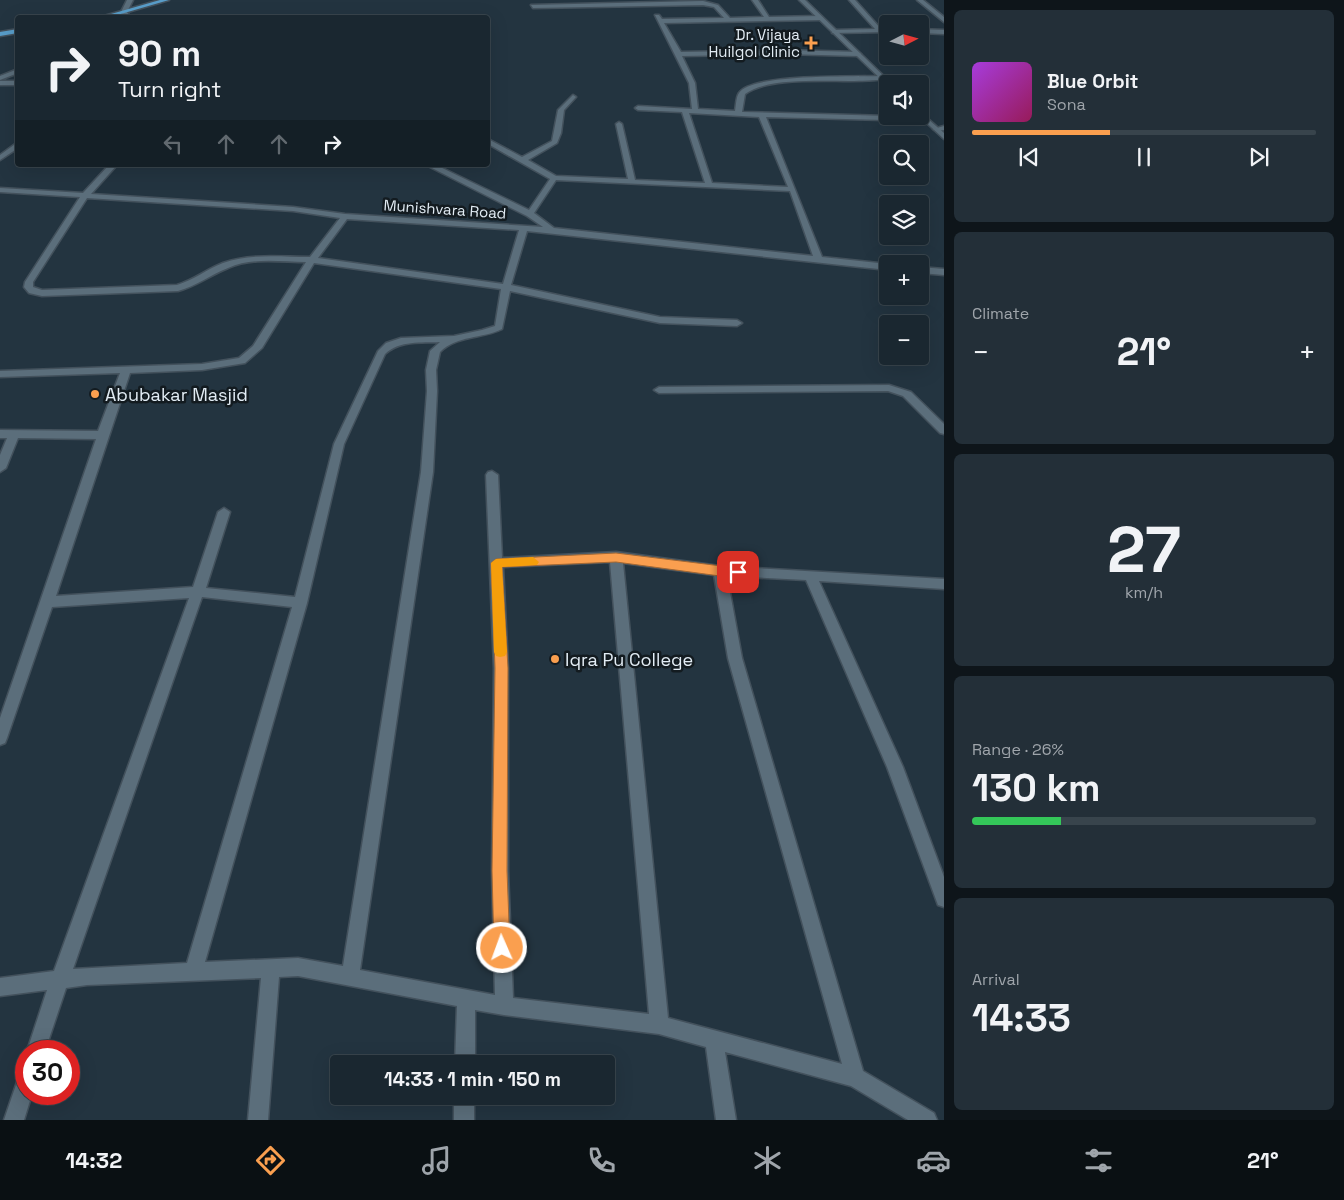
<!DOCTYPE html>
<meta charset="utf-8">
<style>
body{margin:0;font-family:"Space Grotesk",sans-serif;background:#232f38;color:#f1f3f6;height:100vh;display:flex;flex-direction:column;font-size:19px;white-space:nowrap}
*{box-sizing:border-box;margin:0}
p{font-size:16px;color:#9fa5ab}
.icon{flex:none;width:28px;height:28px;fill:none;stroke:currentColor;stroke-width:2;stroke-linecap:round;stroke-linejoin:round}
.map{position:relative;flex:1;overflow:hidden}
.details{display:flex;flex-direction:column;gap:10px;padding:10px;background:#0e151a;width:400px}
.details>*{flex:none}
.top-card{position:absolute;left:15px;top:15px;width:475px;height:152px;border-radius:5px;box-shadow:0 5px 20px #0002,0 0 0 1px #38444c;background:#1a2730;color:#f1f3f6;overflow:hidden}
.needle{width:32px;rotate:84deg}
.controls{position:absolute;left:879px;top:15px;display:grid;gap:10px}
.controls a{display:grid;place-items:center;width:50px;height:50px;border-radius:5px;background:#1a2730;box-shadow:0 5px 20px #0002,0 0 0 1px #38444c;font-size:25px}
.speed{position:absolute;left:15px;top:1040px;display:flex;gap:10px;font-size:25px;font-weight:700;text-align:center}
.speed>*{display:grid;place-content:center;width:65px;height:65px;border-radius:50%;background:#1a2730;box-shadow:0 5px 20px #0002,0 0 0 1px #38444c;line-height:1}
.speed .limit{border:8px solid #d22;background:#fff;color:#111}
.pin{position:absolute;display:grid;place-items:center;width:42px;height:42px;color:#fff;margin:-21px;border-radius:10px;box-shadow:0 2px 8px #0006}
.me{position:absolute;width:55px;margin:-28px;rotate:358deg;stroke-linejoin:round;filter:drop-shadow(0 0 4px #0008)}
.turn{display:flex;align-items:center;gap:18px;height:105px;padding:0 20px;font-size:22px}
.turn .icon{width:65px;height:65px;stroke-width:2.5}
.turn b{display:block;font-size:35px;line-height:42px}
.lanes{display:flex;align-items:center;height:48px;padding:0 20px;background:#0003;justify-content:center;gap:25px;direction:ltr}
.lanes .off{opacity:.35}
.big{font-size:38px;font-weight:700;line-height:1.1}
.details .widget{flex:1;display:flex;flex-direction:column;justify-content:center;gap:8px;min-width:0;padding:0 18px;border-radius:8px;background:#232f38}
.details .dial{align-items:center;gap:0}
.dial b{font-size:65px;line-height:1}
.song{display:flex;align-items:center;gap:15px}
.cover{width:60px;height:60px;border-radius:8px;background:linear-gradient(135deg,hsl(280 70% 55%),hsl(330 70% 35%))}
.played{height:5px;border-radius:2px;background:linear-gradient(90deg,#fa9f4f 40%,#38444c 40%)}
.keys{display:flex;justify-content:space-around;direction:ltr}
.heat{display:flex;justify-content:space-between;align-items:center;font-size:28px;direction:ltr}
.charge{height:8px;border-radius:4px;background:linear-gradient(90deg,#34c759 26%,#38444c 0)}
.trip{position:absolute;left:330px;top:1055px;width:285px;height:50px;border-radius:5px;background:#1a2730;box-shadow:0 5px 20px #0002,0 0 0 1px #38444c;font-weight:700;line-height:50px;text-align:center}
.tabs{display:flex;height:80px;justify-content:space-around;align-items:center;background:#0a1013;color:#9fa5ab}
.tabs .icon{width:35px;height:35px}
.tabs .current{color:#fa9f4f}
.tabs b{font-size:22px;color:#f1f3f6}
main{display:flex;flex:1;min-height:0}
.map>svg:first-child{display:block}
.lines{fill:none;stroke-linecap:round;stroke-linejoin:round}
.minor-casing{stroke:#43515c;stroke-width:3}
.tertiary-casing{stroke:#43515c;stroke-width:3}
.primary-casing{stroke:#43515c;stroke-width:3}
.minor{fill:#5b6e7b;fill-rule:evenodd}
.tertiary{fill:#5b6e7b;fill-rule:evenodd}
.primary{fill:#589dc9;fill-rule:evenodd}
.route{fill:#fa9f4f;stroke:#a26733}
.slow{fill:#f59e0b}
.poi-dot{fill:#fa9f4f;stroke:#131b20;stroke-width:2}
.labels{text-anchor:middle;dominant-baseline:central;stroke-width:5;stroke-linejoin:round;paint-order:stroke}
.far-poi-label{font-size:15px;fill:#e2ecf4;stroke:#131b20;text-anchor:end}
.far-street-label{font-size:15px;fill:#e2ecf4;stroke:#131b20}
.poi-label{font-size:18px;fill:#e2ecf4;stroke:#131b20;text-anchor:start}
</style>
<main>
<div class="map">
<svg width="944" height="1120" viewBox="0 0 944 1120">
<rect width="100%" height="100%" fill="#233440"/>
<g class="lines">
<defs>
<path id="minor" d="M127,0H133L127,12L131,18H126L121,12Z
M752,0H758L769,17L820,16L823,18L820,20L664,23L681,52L784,50L858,52L861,54L858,56L784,54L682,56L695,83L698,109L735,111C736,106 736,97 739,93C751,73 859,77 883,76L885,79C849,85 773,73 745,94L742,112L925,117L928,119L925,121L766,117L822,257L888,264V270L527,231L511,285L660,317L737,320L742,323L737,326L660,323L510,291L502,329C482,339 457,335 440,352L436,370L437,391L433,472L360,970L495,995L492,871L494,668L486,475L488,472L492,471L498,475L502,558L616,552L720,566L944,579V589L819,581L903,767L944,877V907L938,905L887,767L806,580L727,576L742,658L863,1071L934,1113L937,1120H908L851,1086L725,1052L736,1120H716L706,1047L659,1034L504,1015L475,1010V1064H455L457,1006L298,976L279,977L268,1120H248L261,978L87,985L66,988L45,1051H27L47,990L0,996V978L54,971L189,598L52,607L7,738L5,743L0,745V718L96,439L18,438L6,468L0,472V455L7,438H0V430L98,431L120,373L0,377V371L202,364L239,358L253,346L306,262C281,262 252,257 228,268C210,275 197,286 178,291L42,296L29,293L24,287L25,282L80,197L0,192V188L83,193L109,165H117L91,194L293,207L345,214L543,227L527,216L426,165H436L529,210L550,179L488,144V139L522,157L552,141L558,110L573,95L576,97L564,110L561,133L557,143L528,160L556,176L628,179L616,124L619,122L622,124L635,180L705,183L682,112L638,110L635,108L638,106L692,109L689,83L655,15H659L662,19L724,18L714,7L703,5L533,8L531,5L703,1L718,5L730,18L764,17ZM689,113L759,117L788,187L712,183ZM556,180L790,191L813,256L554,228L534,213ZM87,198L293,211L340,218L310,257C281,257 251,253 223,263C207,269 194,280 177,285L42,290L33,287V282ZM347,219L519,230L503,284L318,258ZM314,263L501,289L495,326L482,330L454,336L401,338L386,343L378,351L334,444L295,597L206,588L230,512L224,508L218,512L193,587L56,596L130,373L202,370L245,363L262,348ZM440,342L430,351L426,370L427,391L421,472L343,966L298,958L205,962L307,603L344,444L385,354C400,340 421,343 440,342ZM610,562L649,1014L513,998L508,871V668L503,567ZM623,563L714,575L728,658L842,1064L668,1018ZM202,597L292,607L187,963L73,969Z
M849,0H855L881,29L888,28V32L832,33L834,30L875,29Z
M917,0H923L944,17V22Z
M920,29L944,30V34L920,33Z
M18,69V73L0,80V76Z
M0,81H18V85H0Z
M944,126V130L936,131L933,129Z
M18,142V148L0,160V155Z
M920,267L944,269V275L920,273Z
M889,385L911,392L944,424V434L940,433L903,396L888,391L659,393L654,390L659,387Z
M26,1073V1094H32L24,1120H4L19,1076Z
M454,1096H474V1120H454Z"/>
<path id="tertiary" d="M799,0H805L892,84L887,85Z
M920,112L944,133V139L919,116Z"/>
<path id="primary" d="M160,0H169L107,18H97Z
M18,29V33L0,36V32Z"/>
</defs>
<use href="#minor" class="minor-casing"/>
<use href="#tertiary" class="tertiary-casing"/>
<use href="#primary" class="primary-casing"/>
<use href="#minor" class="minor"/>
<use href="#tertiary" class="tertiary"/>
<use href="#primary" class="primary"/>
</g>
<path class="route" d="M616,553L738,568L744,572L738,577L720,576L616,562L502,567L508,668L507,871L510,948L508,954L502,956L496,954L494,948L492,871L495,668L491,563L496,559Z"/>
<path class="slow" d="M533,557L539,562L537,565L502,567L507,652L505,656L500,657L496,656L494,652L491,563L496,559Z"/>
<g class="poi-dot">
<path d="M808.5 35.5h5v5h5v5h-5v5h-5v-5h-5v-5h5z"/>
<circle cx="95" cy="394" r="5"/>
<circle cx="555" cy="659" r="5"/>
</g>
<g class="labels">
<g class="far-poi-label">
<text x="800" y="34">Dr. Vijaya<tspan x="800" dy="17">Huilgol Clinic</tspan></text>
</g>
<g class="far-street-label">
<text transform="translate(445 209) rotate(4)">Munishvara Road</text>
</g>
<g class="poi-label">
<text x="105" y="394">Abubakar Masjid</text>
<text x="565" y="659">Iqra Pu College</text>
</g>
</g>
</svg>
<div class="controls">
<a><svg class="needle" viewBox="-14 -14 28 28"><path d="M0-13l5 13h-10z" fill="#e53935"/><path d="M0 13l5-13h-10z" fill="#9fa5ab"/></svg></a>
<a><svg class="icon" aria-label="sound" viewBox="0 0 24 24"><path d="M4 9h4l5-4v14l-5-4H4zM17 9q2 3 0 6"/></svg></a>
<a><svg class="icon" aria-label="search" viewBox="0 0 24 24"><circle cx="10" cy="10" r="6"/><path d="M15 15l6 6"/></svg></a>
<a><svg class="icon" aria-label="layers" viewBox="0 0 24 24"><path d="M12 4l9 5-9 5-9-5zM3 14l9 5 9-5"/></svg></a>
<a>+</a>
<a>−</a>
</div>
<div class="speed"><div class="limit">30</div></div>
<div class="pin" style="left:738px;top:572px;background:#d93025"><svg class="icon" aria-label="arrive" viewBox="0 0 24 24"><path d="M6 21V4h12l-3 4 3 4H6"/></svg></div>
<svg class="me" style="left:502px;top:948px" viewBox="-20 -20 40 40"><circle r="17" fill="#fa9f4f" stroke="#fff" stroke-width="3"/><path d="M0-11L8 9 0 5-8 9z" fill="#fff"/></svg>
<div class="trip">14:33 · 1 min · 150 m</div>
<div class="top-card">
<div class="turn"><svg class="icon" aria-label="right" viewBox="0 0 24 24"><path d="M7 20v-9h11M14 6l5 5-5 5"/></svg><div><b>90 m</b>Turn right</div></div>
<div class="lanes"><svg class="icon off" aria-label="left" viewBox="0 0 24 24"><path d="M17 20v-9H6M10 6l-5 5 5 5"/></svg><svg class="icon off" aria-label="ahead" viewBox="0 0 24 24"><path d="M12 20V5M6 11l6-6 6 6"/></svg><svg class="icon off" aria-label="ahead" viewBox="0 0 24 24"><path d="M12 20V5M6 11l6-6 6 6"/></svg><svg class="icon" aria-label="right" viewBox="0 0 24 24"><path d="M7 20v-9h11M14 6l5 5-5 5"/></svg></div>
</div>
</div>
<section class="details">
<div class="widget">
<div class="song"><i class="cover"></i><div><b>Blue Orbit</b><p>Sona</p></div></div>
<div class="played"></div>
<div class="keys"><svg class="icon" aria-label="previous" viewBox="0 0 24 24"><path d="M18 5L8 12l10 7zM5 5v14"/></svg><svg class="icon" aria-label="pause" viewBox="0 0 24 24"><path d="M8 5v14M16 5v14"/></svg><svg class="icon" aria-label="next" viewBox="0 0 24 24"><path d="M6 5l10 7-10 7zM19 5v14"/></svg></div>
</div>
<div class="widget"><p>Climate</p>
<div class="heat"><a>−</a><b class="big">21°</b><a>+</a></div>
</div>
<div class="widget dial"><b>27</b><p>km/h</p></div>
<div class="widget"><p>Range · 26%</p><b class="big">130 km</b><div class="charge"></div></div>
<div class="widget"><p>Arrival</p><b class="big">14:33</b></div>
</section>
</main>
<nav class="tabs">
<b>14:32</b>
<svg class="icon current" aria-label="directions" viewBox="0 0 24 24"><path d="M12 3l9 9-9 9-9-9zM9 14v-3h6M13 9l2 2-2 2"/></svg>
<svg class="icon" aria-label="music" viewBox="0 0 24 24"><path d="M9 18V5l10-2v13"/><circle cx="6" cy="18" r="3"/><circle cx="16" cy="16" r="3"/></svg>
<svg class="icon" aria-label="phone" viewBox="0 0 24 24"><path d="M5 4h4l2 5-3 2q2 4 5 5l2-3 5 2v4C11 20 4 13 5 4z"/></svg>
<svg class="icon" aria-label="climate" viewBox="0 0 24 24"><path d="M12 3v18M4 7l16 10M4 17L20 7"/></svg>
<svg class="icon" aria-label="car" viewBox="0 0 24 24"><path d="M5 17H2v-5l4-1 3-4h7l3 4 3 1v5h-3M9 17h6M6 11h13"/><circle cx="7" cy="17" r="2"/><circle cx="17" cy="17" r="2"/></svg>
<svg class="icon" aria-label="filters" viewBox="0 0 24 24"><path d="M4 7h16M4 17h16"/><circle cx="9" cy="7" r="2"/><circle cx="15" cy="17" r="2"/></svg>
<b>21°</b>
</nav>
